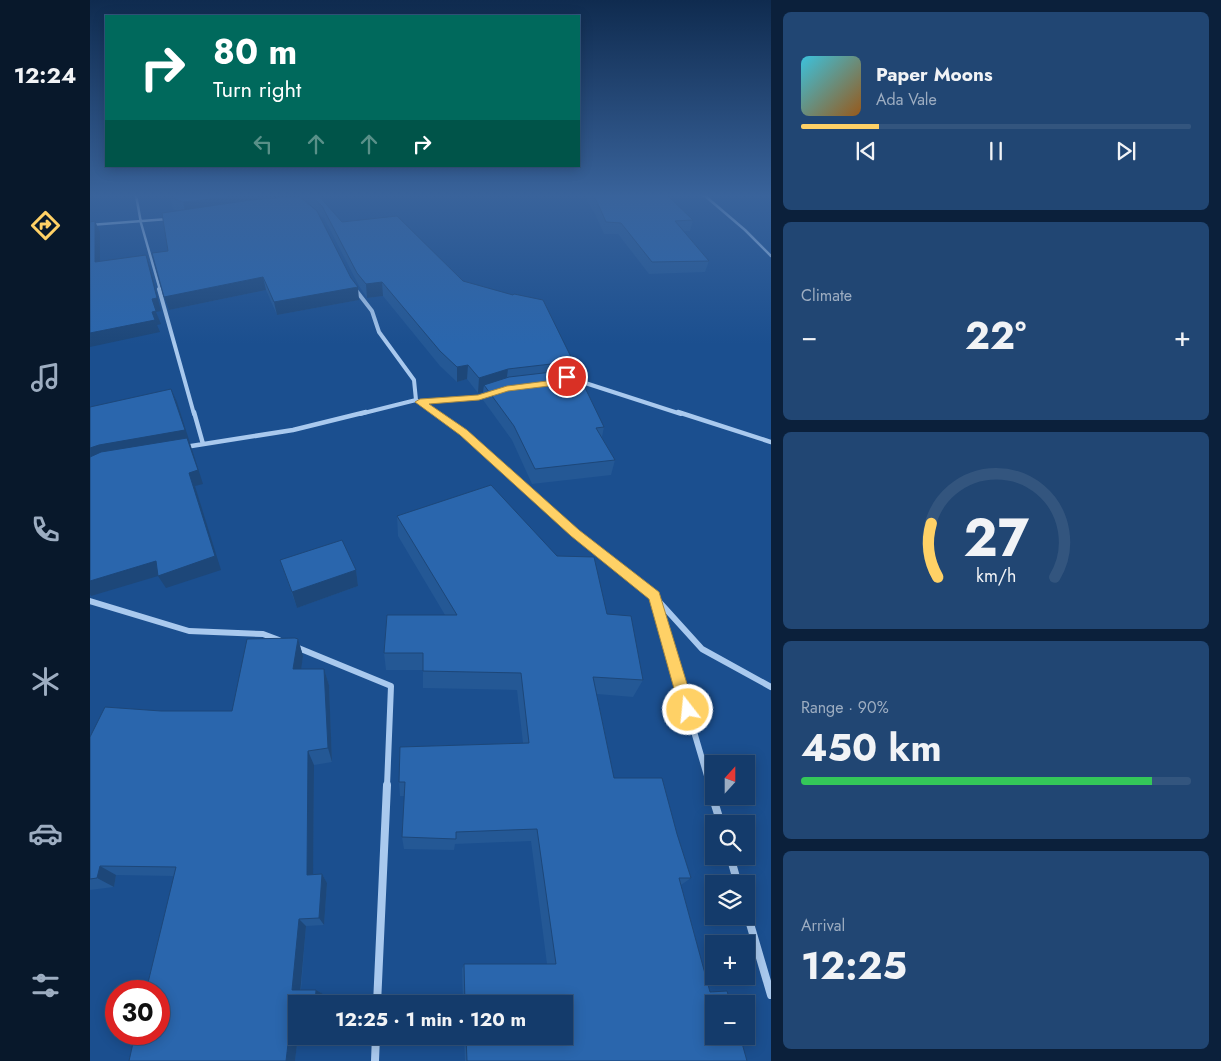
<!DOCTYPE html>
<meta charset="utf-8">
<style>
body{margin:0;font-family:Jost,sans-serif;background:#214673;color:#f1f3f6;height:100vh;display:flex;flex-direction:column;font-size:19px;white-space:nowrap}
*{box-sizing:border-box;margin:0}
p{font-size:16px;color:#9dadc1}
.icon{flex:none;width:28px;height:28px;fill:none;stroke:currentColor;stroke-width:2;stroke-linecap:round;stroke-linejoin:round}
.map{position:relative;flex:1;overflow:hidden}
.sheet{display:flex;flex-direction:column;gap:12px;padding:12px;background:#0b203b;width:450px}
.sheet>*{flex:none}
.hud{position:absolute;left:15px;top:15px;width:475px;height:152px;border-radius:0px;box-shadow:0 2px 12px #0003,0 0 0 1px #33557e;background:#00695c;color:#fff;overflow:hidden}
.needle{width:32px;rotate:21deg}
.fabs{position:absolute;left:615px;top:755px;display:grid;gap:10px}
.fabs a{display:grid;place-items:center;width:50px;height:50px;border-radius:0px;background:#143b6b;box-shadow:0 2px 12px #0003,0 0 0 1px #33557e;font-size:25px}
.speed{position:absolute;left:15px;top:980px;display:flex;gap:10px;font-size:25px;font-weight:700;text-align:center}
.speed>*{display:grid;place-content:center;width:65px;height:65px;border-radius:50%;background:#143b6b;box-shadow:0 2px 12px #0003,0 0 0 1px #33557e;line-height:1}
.speed .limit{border:8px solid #d22;background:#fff;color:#111}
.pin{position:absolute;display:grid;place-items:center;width:42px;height:42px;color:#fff;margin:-21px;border:2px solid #fff;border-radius:50%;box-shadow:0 1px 5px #0007}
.me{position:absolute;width:55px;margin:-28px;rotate:344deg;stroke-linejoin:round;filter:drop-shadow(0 0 4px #0008)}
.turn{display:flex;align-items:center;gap:18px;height:105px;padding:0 25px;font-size:22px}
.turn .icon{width:65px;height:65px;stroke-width:2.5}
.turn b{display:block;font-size:35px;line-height:42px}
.lanes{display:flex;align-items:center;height:48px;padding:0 25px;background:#0003;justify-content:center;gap:25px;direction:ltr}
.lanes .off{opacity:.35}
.big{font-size:38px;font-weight:700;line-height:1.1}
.sheet .card{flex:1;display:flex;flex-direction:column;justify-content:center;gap:8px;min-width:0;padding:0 18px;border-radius:8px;background:#214673}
.sheet .dial{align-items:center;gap:0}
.dial svg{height:130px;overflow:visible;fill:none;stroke:#33557e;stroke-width:7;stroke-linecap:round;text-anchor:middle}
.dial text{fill:#f1f3f6;stroke:none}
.song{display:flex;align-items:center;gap:15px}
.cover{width:60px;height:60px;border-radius:8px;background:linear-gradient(135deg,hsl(190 70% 55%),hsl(30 70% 35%))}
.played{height:5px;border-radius:2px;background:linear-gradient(90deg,#ffd166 20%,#33557e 20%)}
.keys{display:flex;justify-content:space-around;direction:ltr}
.heat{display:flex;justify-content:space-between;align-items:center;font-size:28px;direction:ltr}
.charge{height:8px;border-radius:4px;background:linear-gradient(90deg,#34c759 90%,#33557e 0)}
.trip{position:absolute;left:198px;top:995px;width:285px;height:50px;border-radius:0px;background:#143b6b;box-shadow:0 2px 12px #0003,0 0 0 1px #33557e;font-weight:700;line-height:50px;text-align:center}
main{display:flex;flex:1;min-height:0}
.menu{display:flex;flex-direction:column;width:90px;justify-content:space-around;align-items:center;background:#08182b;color:#9dadc1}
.menu .icon{width:35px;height:35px}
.menu .current{color:#ffd166}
.menu b{font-size:22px;color:#f1f3f6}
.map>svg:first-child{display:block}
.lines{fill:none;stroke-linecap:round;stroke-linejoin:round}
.minor-far4{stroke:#a9c9ee;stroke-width:2.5}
.minor-far3{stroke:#a9c9ee;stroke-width:4}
.minor-far2{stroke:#a9c9ee;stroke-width:4.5}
.minor-far1{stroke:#a9c9ee;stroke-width:6}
.minor{stroke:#a9c9ee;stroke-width:8}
.wall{fill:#245895}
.shaded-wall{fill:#1d4779}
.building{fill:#2a66ad;stroke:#1d4779}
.route{fill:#ffd166;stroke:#a68842}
</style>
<main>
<nav class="menu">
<b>12:24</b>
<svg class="icon current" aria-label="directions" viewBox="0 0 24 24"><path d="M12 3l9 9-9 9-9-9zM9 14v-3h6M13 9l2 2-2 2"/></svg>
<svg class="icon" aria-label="music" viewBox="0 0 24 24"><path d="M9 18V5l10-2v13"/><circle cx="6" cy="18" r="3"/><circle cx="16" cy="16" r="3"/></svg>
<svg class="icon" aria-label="phone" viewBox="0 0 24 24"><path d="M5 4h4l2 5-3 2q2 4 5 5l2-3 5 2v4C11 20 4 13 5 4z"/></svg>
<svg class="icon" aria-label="climate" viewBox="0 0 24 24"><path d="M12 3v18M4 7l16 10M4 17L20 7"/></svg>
<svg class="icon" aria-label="car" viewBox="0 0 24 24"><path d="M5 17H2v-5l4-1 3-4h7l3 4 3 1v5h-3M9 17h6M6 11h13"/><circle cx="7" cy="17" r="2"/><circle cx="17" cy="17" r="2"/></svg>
<svg class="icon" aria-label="filters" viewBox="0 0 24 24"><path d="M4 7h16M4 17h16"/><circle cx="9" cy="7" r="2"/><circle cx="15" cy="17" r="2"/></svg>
</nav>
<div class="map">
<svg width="681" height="1061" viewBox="0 0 681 1061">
<rect width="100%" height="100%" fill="#1b4f8f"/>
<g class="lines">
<path class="minor-far4" d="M46,195L51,223L70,290
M614,195L655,230L681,256
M0,225L78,219"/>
<path class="minor-far3" d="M69,289L104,414
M265,289L282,311L289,332L324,380L326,400
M486,380L591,414
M330,402L389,397L398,394
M270,414L326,400L346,414"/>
<path class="minor-far2" d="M104,412L113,444
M344,412L374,432L485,533L537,575
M588,412L681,442
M95,447L203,430L276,412"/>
<path class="minor-far1" d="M536,574L564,596L612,649L681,687
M565,599L620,786
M0,601L99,631L173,634L189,640
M206,647L301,686L297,786"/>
<path class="minor" d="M619,785L631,824
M640,856L648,884
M656,910L681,995
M287,1004L297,785
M285,1061L286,1036"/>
</g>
<path class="wall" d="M85,195H205V196L213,199L209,195H228L252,222L373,281L482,359L480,367L514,427L512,437L525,460L521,475L442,484L422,440L393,400V392L388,393L377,379L367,382L350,366L293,296L277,298L269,286L234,218L228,214L269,300L187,315L176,290L79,310L74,297L89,211L83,209L80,197Z
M494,195H577L603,220L600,231H594L619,261L615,272L559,274L528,234H514L505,214Z
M307,516L517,614L553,680L543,697L507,694L524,778L587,834L601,878L591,885L620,992L657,1061H375L374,1036H474V1004H373L372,969L374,964H457L441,841L365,844L364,850L314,849L312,837L315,796H310L309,782L433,743L427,690L333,688V670H296L294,653L355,615L308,536Z
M190,560L266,570L268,586L207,608Z
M208,639L213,656L211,669H234L239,685L242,762L224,765L223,874H232L237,883L234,925L216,926L211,990H226L233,994L206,1036H229V1044H207L205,1061L83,876L26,875L24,887L0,890V737L71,711H142Z"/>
<path class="shaded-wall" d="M155,195H205L206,201L96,214L93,202Z
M5,221L10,232V274L5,262Z
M56,255L60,267L71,311L66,312L71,324L67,325L62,312Z
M173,277L176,290L79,310L74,297Z
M292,282L293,296L277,298L276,284Z
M268,287L269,300L187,315L184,302Z
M65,320L70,332L0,347V333Z
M482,359L479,374L458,379L461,364Z
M378,365L377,379L367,382V367Z
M418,369L416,384L394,385L393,392L388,393L389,378Z
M81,389L87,402L113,484L105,486L131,570L76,588L68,576L1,596L0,594V581L66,561L125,556L0,465V448Z
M266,570L268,586L207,608L202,592Z
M208,639L213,656L209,685L203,669Z
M234,669L239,685L242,762L238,748Z
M218,751L224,765L223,884L217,875Z
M10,866L26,875L24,887L7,878Z
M232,874L237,883L234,925L229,918Z
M209,919L216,926L210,994L202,990Z
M226,990L233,994L232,1004H225Z
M222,1036H229V1044H222Z
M198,1044H207L205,1061H196Z"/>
<path class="building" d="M85,195H155L93,202L80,197Z
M220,195H228L252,222L307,216L373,281L423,295L424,294L453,300L482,359L461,364L418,369L389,378L378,365L367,367L350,351L292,282L276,284L267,273L232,206Z
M503,195H577L603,220L585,221L619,261L562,262L531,223L516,222L508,204Z
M209,196L227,211L261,278L268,287L184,302L173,277L74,297L62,253L78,251L72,213L161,200Z
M5,221V262L56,255L67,298L62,299L66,311L62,312L65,320L0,333V222Z
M480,367L486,369L514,427L506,428L525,460L445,469L424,426L394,385L419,377L462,372Z
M81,389L95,430L9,445L0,448V407Z
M97,438L108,470L99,473L125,556L68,576L66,561L0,581V457L11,452Z
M401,485L467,556L504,557L517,614L541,616L553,680L503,677L524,778H572L587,834L601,878H589L620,992L637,991L641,1004H624V1036H650L657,1061H377L376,1036H474V1004H375L374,964H466L447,829L366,832V839L312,837L315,782H309L310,747L439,743L431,673L333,671V653H294L297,615H367L307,516Z
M252,540L266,570L202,592L190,560Z
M205,638L208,639L203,669H234L238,748L218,751L217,875L232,874L229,918L209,919L202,990H226L225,1004H206V1036H222V1044H198L196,1061H39L45,1034H69V991H56L86,867L10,866L7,878L0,879V737L15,707L71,711H142L157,639Z"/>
<linearGradient id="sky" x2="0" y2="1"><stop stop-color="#0f2b4f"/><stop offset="0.57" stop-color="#39639b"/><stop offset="1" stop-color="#39639b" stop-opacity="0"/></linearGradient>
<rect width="681" height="344" fill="url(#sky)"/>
<path class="route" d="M477,374L480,375V379L459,386L418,391L389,400L339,404L377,430L489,530L569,592L605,710L603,715L598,717L592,715L590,710L559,599L481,536L370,435L325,402L330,399L388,395L417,386L457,381Z"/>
</svg>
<div class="fabs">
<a><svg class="needle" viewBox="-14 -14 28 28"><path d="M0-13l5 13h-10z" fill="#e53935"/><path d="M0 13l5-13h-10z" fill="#9dadc1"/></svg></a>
<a><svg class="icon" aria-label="search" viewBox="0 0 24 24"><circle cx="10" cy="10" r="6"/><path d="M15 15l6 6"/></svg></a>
<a><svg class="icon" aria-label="layers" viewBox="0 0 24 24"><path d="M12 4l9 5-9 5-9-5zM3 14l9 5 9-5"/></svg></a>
<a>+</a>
<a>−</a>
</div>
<div class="speed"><div class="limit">30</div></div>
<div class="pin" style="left:477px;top:377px;background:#d93025"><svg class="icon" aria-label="arrive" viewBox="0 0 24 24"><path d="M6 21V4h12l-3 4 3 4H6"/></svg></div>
<svg class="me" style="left:598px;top:710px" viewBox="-20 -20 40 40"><circle r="17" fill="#ffd166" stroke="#fff" stroke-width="3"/><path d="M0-11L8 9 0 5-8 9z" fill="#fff"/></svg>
<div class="trip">12:25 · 1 min · 120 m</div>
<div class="hud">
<div class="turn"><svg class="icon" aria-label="right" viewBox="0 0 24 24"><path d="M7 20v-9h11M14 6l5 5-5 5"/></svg><div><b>80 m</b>Turn right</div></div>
<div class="lanes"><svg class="icon off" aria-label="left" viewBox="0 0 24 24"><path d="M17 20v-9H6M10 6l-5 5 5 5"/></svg><svg class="icon off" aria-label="ahead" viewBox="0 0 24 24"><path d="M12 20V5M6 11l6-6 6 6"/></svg><svg class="icon off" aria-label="ahead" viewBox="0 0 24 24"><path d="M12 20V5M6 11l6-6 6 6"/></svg><svg class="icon" aria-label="right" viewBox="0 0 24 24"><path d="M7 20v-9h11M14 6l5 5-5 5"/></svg></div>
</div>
</div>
<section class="sheet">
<div class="card">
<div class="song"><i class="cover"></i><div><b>Paper Moons</b><p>Ada Vale</p></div></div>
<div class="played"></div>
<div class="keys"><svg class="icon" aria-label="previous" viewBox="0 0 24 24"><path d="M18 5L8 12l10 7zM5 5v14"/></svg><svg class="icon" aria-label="pause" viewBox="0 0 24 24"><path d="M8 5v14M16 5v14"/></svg><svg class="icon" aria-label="next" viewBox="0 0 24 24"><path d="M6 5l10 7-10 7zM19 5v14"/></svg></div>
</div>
<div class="card"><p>Climate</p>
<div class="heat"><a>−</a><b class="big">22°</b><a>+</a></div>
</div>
<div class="card dial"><svg viewBox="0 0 100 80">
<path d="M14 69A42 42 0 1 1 86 69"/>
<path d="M14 69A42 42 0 0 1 10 36" stroke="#ffd166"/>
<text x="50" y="56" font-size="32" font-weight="700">27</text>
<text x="50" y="72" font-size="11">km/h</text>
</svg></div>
<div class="card"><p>Range · 90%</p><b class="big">450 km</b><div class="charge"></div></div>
<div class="card"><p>Arrival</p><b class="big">12:25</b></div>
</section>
</main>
